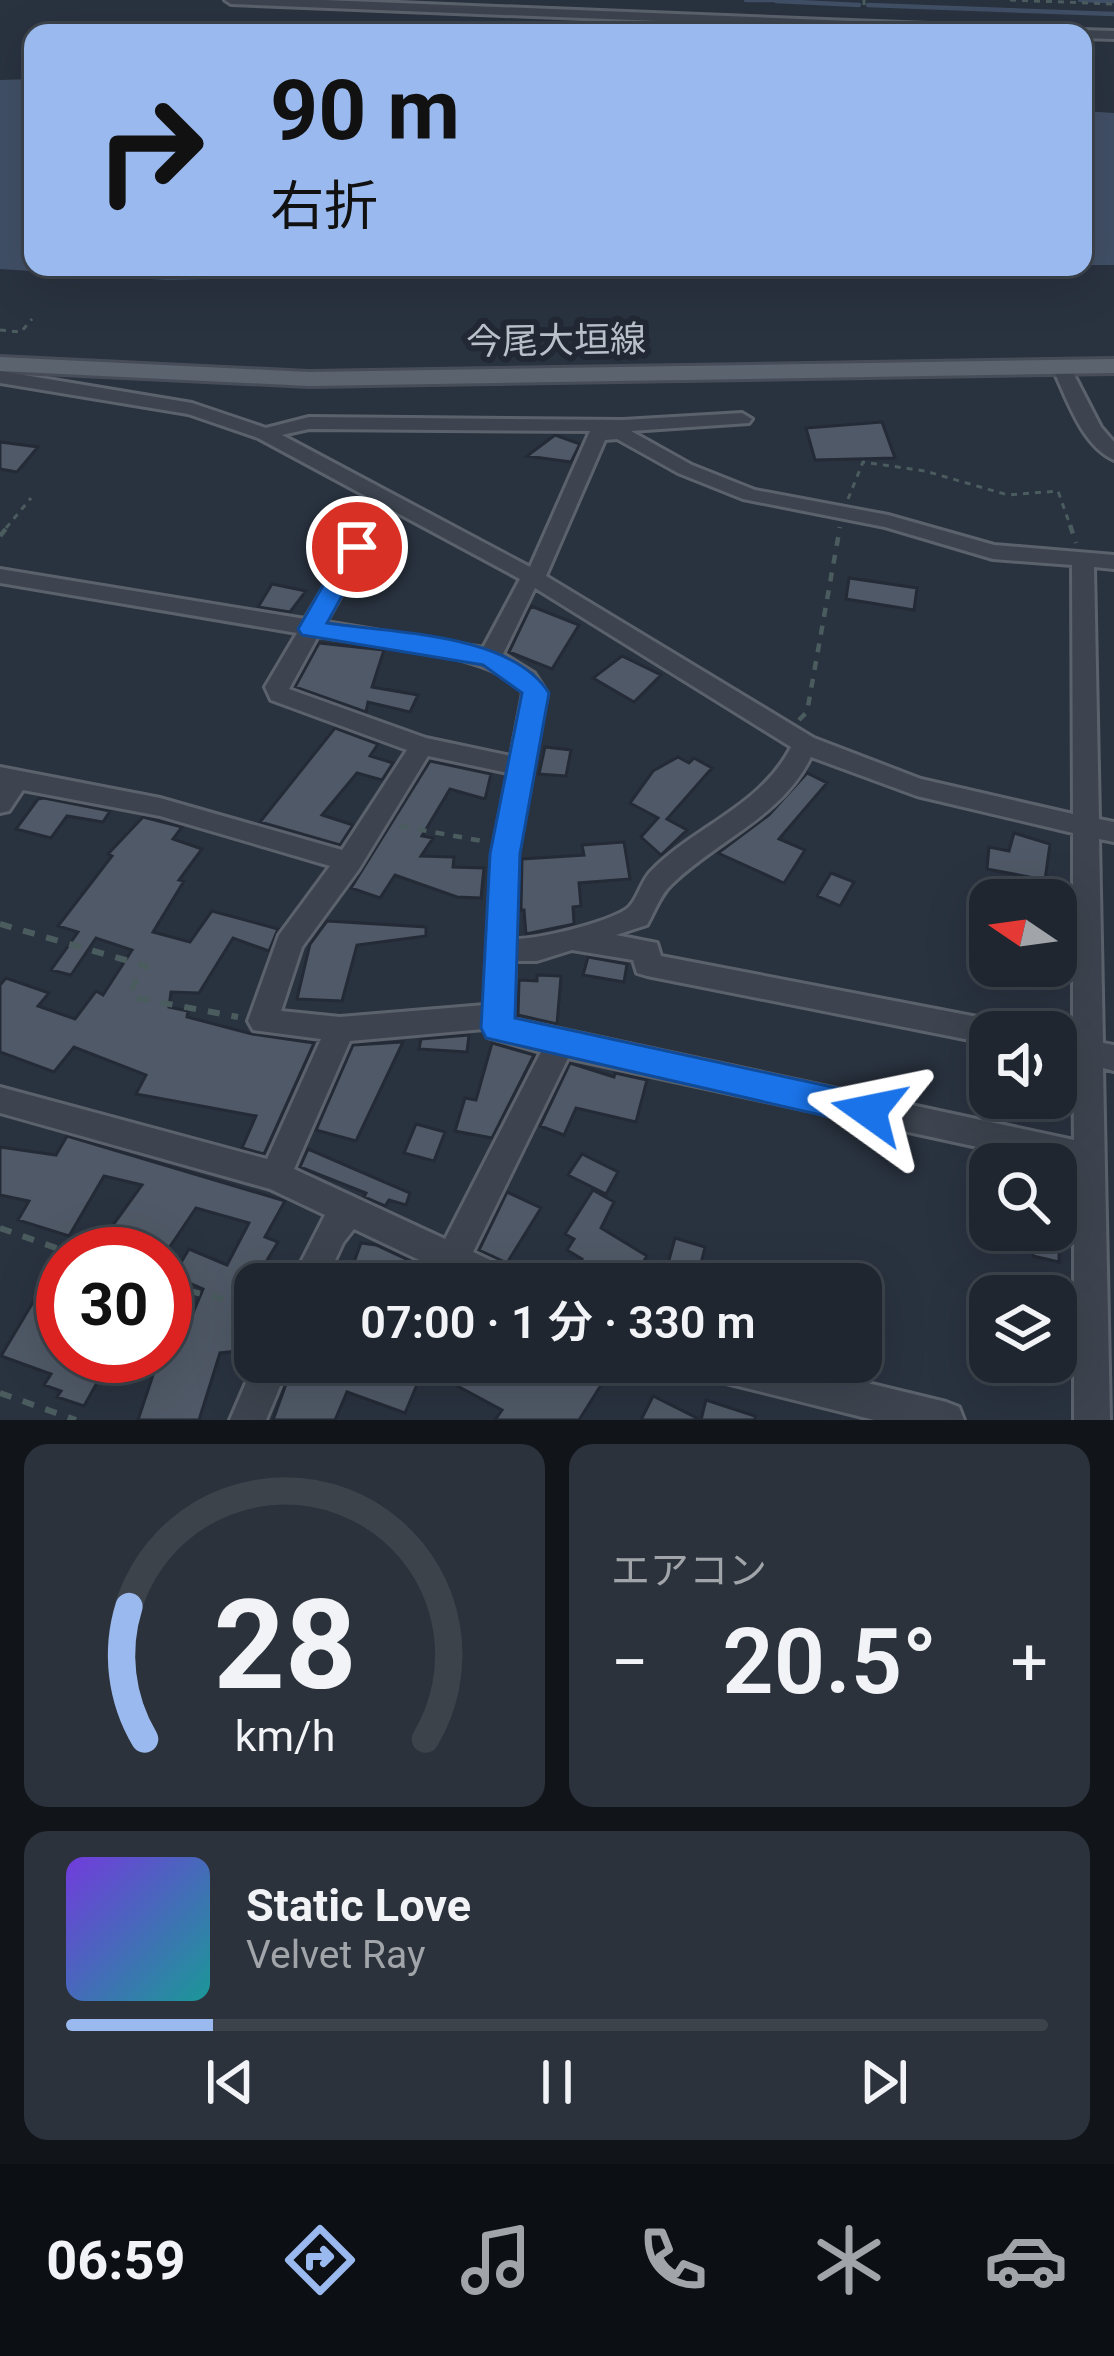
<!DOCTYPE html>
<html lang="ja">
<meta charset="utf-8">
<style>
body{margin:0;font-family:Roboto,"Noto Sans JP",sans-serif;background:#2c323b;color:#f1f3f6;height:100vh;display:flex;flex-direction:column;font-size:45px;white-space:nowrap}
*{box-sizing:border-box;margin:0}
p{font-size:39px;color:#a1a5aa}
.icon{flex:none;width:66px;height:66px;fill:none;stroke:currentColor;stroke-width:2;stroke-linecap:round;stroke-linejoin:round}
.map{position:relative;height:1420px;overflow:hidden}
.drawer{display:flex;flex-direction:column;gap:24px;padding:24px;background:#11151a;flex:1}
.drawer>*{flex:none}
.top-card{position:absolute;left:24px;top:24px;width:1068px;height:252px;border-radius:24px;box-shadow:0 12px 48px #0002,0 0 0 3px #3c434b;background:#9ab9ee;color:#111;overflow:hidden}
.needle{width:78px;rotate:283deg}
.controls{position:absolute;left:969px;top:879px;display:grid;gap:24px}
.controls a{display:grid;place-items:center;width:108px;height:108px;border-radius:24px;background:#1f262f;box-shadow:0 12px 48px #0002,0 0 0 3px #3c434b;font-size:60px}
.speed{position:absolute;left:36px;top:1227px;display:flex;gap:24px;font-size:60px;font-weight:700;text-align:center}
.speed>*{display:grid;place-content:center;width:156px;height:156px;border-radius:50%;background:#1f262f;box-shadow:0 12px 48px #0002,0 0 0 3px #3c434b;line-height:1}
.speed .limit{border:18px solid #d22;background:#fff;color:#111}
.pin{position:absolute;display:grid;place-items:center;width:102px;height:102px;color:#fff;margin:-51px;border:6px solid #fff;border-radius:50%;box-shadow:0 3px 12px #0007}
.me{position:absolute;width:132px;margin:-66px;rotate:282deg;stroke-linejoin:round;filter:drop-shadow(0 0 9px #0008)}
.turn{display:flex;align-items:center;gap:42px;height:252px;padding:0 48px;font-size:54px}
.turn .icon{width:156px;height:156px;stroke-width:2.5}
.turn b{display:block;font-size:84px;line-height:102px}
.big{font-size:90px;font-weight:600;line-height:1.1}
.drawer .tile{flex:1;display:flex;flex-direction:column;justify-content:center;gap:18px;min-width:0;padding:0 42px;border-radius:24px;background:#2c323b}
.drawer .dial{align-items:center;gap:0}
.dial svg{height:312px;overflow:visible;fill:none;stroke:#3c434b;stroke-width:7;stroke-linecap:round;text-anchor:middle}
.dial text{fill:#f1f3f6;stroke:none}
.song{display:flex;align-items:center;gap:36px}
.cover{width:144px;height:144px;border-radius:18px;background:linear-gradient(135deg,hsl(260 70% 55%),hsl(180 70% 35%))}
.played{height:12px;border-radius:6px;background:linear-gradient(90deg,#9ab9ee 15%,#3c434b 15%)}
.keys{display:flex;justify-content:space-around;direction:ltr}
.heat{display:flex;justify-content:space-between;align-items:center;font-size:66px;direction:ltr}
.drawer .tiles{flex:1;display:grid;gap:24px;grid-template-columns:1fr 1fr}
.tile:last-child{grid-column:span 2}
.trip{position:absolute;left:234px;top:1263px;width:648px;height:120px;border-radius:24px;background:#1f262f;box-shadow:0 12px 48px #0002,0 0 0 3px #3c434b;font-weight:600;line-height:120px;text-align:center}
.tabs{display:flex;height:192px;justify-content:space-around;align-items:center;background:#0c0f13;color:#a1a5aa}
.tabs .icon{width:84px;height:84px}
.tabs .current{color:#9ab9ee}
.tabs b{font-size:54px;color:#f1f3f6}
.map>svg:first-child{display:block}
.water{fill:#414f66}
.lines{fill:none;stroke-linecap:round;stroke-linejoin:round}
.stream{stroke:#414f66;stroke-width:4.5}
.building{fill:#505967;stroke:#242b36;stroke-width:3}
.minor-casing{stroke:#5b626c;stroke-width:6}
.major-casing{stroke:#474d58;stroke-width:6}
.path-far2{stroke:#4b5c5f;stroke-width:3;stroke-dasharray:6 6;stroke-linecap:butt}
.path-far1{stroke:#4b5c5f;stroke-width:4.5;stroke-dasharray:9 9;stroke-linecap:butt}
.path{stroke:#4b5c5f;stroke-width:6;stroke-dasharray:12 12;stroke-linecap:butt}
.minor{fill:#3d444f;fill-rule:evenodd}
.major{fill:#5b636f;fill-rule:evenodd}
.route{fill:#1a73e8;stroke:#114b97;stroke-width:3}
.labels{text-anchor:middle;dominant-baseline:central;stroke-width:12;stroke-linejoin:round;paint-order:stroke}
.far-street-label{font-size:36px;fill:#babfc9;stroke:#222934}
</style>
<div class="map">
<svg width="1114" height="1420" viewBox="0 0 1114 1420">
<rect width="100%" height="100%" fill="#29323f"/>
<path class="water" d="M33,79V267H670L167,280L0,269V80Z
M1083,111L1114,113V265H1083Z"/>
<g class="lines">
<path class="stream" d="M746,0H777
M1080,0L1114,1
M776,1L859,5
M868,5L1114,14"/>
</g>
<path class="building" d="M882,422L895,458L815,460L806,428Z
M555,435L580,444L571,462L527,456Z
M0,442L38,447L17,472L0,469Z
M849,578L917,588L914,610L846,599Z
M272,584L306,591L290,612L258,607Z
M531,606L579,625L552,669L509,652Z
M319,643L384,650L372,687L418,695L410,712L368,702L366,712L295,687Z
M622,656L661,675L634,702L593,678Z
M335,728L378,744L370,756L393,763L382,780L357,773L322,815L353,825L340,845L260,822Z
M545,747L571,750L566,776L539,774Z
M678,757L689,763L694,758L712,768L667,819L687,830L661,855L641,837L658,818L630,803L653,771Z
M430,761L491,774L485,799L450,789L422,836L433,838L421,856L454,857L453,867L484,868L481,898L457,897L395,875L380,898L351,888Z
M807,773L827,783L779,839L805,850L784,883L718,853L769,815Z
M38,799L44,798L110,811L103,822L67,816L51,838L16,829Z
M143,817L182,827L173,839L202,849L179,880L184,881L153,932L190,942L212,911L278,929L269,951L233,938L199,993L171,992L169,1007L188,1011L187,1017L252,1034L314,1043L264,1154L242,1148L256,1116L136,1094L146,1075L74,1047L54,1072L0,1052V985L6,978L49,993L38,1006L75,1019L96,991L103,995L132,950L96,938L71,975L51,970L78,932L58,926L112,856L108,854Z
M1014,833L1050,844L1045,880L987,869L989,847L1009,851Z
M624,842L630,879L579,883L581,906L573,907L574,924L526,934L524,910H521L522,859L584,855L582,845Z
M831,873L854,882L840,906L817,896Z
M327,921L426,927V936L357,945L342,1001L297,999L310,944Z
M588,957L627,964L624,982L583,975Z
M537,975L561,976L557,1024L518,1015L519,980L537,981Z
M469,1035L467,1052L419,1049L421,1039Z
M403,1042L356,1141L316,1130L353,1045Z
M492,1043L534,1055L492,1138L455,1131L465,1098L476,1100Z
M570,1063L614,1077L615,1073L647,1080L636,1122L576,1108L564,1135L540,1126Z
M416,1124L445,1132L434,1161L404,1153Z
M67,1136L285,1201L265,1237L278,1242L237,1310L251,1314L237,1351L220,1353L199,1420H138L158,1360L165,1356L183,1319L190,1320L203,1289L173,1276L189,1249L227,1265L249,1223L196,1208L165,1254H122L100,1243L142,1185L104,1176L69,1236L18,1220L29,1201L0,1195V1147L56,1155Z
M308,1149L410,1193L406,1205L389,1200L385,1206L364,1197L366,1193L300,1167Z
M582,1154L618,1172L606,1194L568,1175Z
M593,1190L614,1202L601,1228L647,1256L629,1284H584L588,1278L575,1270L582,1259L567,1250L574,1239L565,1234Z
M507,1192L541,1208L507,1263L479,1250Z
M1034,1230H1059V1262L1033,1256Z
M675,1238L705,1247L697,1280L666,1271Z
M361,1243L376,1245L460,1284H329L340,1261L353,1265Z
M35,1299L63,1317V1356H112L84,1406L57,1397L61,1391L44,1385L51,1374L1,1356Z
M294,1362H589L608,1374L579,1420H495L502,1410L424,1368L405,1413L347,1392L335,1420H273Z
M653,1396L701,1420L706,1400L755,1416V1420H641Z"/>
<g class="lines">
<defs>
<path id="minor" d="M225,0H324L1053,29L1059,33H957L231,4Z
M1083,30L1114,31V39L1083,38V33H1077Z
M1061,361L1070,367L1101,427L1114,442V460C1081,445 1067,398 1052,367Z
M0,371L192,403L266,428L309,417L623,420L742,413L752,419L749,423L631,431L692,465L755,490L888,515L994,545L1114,555V569L1094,567L1099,819L1114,822V842L1099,839L1103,1043L1114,1045V1071L1103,1068L1110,1420H1074V1168L568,1058L473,1252L518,1273L523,1284H470L354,1229L343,1243L324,1284H290L325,1215L270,1189L0,1113V1087L267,1159L321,1039L253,1030L248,1021L279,935L330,866L160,816L23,790L9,811L0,813V767L160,798L342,850L407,750L271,700L265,687L297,633L0,583V569L305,619L375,501L258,438L188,414L0,383ZM309,429L590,431L530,567L282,435ZM617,439L678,473L743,499L885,527L993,559L1072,565L1073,814L921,779L814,738L546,576L605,440ZM390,509L520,579L483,648L326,622ZM535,588L791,747C761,806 695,826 651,871C640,882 637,903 625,910C604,923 540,939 515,939L518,854L547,693L534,673L503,654ZM318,636C366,644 498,653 523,693L511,756L426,738L289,689ZM428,756L508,773L492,854L485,1005L340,1017L281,1011L302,947L359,869ZM811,757L917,796L1073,833V1036L1056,1031L1054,1032L1056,1057L1073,1061L1074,1140L513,1019L515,961H537L572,950L633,960L637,973L647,976L990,1044V1032H1008L1003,1023L993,1020L661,956L657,943L616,935L647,925C655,911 660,895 672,884C717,840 782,817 811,757ZM484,1029L488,1037L541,1052L445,1239L294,1169L350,1041Z
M255,1362H290L266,1420H230Z
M693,1362H781L946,1402L959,1407L964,1420H874L710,1379L698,1374Z"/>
<path id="major" d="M0,357L309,372L1114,359V373L309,386L0,371Z"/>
</defs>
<use href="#minor" class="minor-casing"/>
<use href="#major" class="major-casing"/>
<path class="path-far2" d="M864,0V5
M1010,0L1114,4
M0,330L21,332L32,319
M848,499L863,462L925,471L1008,495L1058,491L1071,528
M6,528L31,498"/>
<path class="path-far1" d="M1070,525L1076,543
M0,536L9,525
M799,720L807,712L840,527
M400,826L482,841"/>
<path class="path" d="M0,924L146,966L133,986L132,997L238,1017
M0,1228L73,1254
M165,1285L255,1307
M0,1393L76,1420"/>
<use href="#minor" class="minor"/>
<use href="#major" class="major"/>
</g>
<path class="route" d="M357,539L369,547L327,623C393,633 511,633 549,693L520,854L515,1018L869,1095L882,1100L887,1111L882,1121L869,1126L486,1038L481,1028L490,854L522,693L483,665L302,635L298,629L345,547Z"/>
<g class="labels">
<g class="far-street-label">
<text transform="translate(556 341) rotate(-1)">今尾大垣線</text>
</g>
</g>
</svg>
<div class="controls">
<a><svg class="needle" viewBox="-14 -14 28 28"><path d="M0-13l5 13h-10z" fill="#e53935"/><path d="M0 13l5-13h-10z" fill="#a1a5aa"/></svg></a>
<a><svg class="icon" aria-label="sound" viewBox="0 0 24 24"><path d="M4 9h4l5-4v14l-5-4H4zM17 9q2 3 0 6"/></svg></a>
<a><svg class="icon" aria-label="search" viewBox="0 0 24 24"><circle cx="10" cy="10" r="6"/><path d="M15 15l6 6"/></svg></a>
<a><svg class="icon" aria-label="layers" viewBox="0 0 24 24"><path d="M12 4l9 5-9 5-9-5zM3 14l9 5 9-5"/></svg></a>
</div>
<div class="speed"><div class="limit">30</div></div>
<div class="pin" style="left:357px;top:547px;background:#d93025"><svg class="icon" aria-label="arrive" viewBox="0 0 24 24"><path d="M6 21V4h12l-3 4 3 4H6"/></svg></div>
<svg class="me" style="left:869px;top:1111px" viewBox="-20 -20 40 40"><path d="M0-17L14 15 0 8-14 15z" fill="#1a73e8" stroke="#fff" stroke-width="4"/></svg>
<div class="trip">07:00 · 1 分 · 330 m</div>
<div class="top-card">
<div class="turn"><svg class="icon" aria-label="right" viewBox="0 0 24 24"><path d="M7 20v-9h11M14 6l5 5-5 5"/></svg><div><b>90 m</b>右折</div></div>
</div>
</div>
<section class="drawer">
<div class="tiles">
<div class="tile dial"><svg viewBox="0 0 100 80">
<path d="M14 69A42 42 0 1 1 86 69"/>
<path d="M14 69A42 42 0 0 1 10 35" stroke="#9ab9ee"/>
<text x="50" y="56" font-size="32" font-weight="700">28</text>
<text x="50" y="72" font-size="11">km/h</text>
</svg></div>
<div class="tile"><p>エアコン</p>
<div class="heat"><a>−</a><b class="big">20.5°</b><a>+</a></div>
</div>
<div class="tile">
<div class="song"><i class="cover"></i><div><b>Static Love</b><p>Velvet Ray</p></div></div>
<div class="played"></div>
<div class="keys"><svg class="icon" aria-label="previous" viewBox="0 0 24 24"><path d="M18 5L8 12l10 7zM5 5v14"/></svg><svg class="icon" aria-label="pause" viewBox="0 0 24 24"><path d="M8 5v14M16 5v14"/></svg><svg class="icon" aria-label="next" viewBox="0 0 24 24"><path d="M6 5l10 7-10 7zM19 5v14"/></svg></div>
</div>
</div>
</section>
<nav class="tabs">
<b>06:59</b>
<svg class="icon current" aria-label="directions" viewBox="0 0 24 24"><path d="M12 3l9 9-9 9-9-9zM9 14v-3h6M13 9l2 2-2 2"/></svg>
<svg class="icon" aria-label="music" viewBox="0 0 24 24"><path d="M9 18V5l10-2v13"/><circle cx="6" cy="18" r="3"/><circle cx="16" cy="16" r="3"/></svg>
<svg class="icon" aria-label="phone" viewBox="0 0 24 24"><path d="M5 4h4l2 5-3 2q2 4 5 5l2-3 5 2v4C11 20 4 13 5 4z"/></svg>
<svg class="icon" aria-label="climate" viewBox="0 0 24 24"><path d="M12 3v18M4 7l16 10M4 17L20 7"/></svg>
<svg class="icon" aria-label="car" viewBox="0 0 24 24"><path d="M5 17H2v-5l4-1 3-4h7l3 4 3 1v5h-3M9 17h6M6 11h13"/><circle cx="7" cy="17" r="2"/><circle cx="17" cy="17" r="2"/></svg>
</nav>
